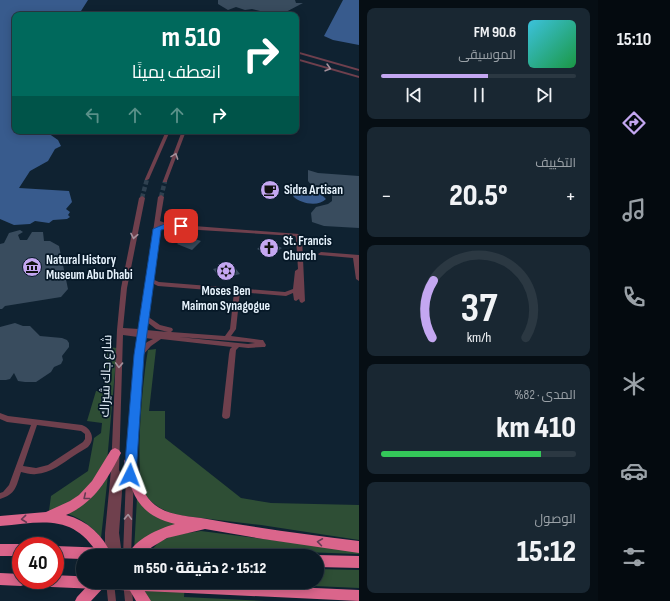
<!DOCTYPE html>
<html lang="ar">
<meta charset="utf-8">
<style>
body{margin:0;font-family:"Sofia Sans Condensed",Cairo,sans-serif;background:#192732;color:#f1f3f6;direction:rtl;height:100vh;display:flex;flex-direction:column;font-size:15px;white-space:nowrap}
*{box-sizing:border-box;margin:0}
p{font-size:13px;color:#9aa1a7}
.icon{flex:none;width:22px;height:22px;fill:none;stroke:currentColor;stroke-width:2;stroke-linecap:round;stroke-linejoin:round}
.map{position:relative;flex:1;overflow:hidden;direction:ltr}
.side{display:flex;flex-direction:column;gap:8px;padding:8px;background:#060e14;width:239px}
.side>*{flex:none}
.banner{position:absolute;left:12px;top:12px;width:287px;height:122px;border-radius:8px;box-shadow:0 2px 10px #0003,0 0 0 1px #2b3842;direction:rtl;background:#00695c;color:#fff;overflow:hidden}
.speed{position:absolute;left:12px;top:537px;display:flex;gap:8px;font-size:20px;font-weight:700;text-align:center}
.speed>*{display:grid;place-content:center;width:52px;height:52px;border-radius:50%;background:#0b1a25;box-shadow:0 2px 10px #0003,0 0 0 1px #2b3842;line-height:1}
.speed .limit{border:6px solid #d22;background:#fff;color:#111}
.pin{position:absolute;display:grid;place-items:center;width:34px;height:34px;color:#fff;margin:-17px;border-radius:8px;box-shadow:0 2px 6px #0006}
.me{position:absolute;width:44px;margin:-22px;rotate:3deg;stroke-linejoin:round;filter:drop-shadow(0 0 3px #0008)}
.turn{display:flex;align-items:center;gap:14px;height:84px;padding:0 12px;font-size:18px}
.turn .icon{width:52px;height:52px;stroke-width:2.5}
.turn b{display:block;font-size:28px;line-height:34px}
.lanes{display:flex;align-items:center;height:38px;padding:0 12px;background:#0003;justify-content:center;gap:20px;direction:ltr}
.lanes .off{opacity:.35}
.big{font-size:30px;font-weight:800;line-height:1.1}
.side .widget{flex:1;display:flex;flex-direction:column;justify-content:center;gap:6px;min-width:0;padding:0 14px;border-radius:8px;background:#192732}
.side .dial{align-items:center;gap:0}
.dial svg{height:104px;overflow:visible;fill:none;stroke:#2b3842;stroke-width:7;stroke-linecap:round;text-anchor:middle}
.dial text{fill:#f1f3f6;stroke:none}
.song{display:flex;align-items:center;gap:12px}
.cover{width:48px;height:48px;border-radius:6px;background:linear-gradient(135deg,hsl(190 70% 55%),hsl(140 70% 35%))}
.played{height:4px;border-radius:2px;background:linear-gradient(90deg,#c4a7f1 55%,#2b3842 55%)}
.keys{display:flex;justify-content:space-around;direction:ltr}
.heat{display:flex;justify-content:space-between;align-items:center;font-size:22px;direction:ltr}
.charge{height:6px;border-radius:3px;background:linear-gradient(90deg,#34c759 82%,#2b3842 0)}
.trip{position:absolute;left:76px;top:549px;width:248px;height:40px;border-radius:20px;background:#0b1a25;box-shadow:0 2px 10px #0003,0 0 0 1px #2b3842;font-weight:800;line-height:40px;text-align:center;direction:rtl}
main{display:flex;flex:1;min-height:0}
.menu{display:flex;flex-direction:column;width:72px;justify-content:space-around;align-items:center;background:#040a0f;color:#9aa1a7}
.menu .icon{width:28px;height:28px}
.menu .current{color:#c4a7f1}
.menu b{font-size:18px;color:#f1f3f6}
.map>svg:first-child{display:block}
.green{fill:#2e4e35}
.water{fill:#385b8d}
.building{fill:#394c5e}
.lines{fill:none;stroke-linecap:round;stroke-linejoin:round}
.minor-tunnel{stroke:#2f4150;stroke-width:4.5;stroke-dasharray:4.5 2.5;stroke-linecap:butt}
.minor{fill:#6f404d;fill-rule:evenodd}
.highway{fill:#da658b;fill-rule:evenodd}
.highway-bridge{stroke:#da658b;stroke-width:12}
.oneway{stroke:#a5919c}
.oneway2{stroke:#653b54}
.route{fill:#1a73e8;stroke:#114b97}
.labels{text-anchor:middle;dominant-baseline:central;stroke-width:3.5;stroke-linejoin:round;paint-order:stroke}
.poi-label{font-size:13px;font-weight:bold;fill:#e7f3fd;stroke:#061827;text-anchor:start}
.street-label{font-size:13px;fill:#e7f3fd;stroke:#061827}
</style>
<main>
<nav class="menu">
<b>15:10</b>
<svg class="icon current" aria-label="directions" viewBox="0 0 24 24"><path d="M12 3l9 9-9 9-9-9zM9 14v-3h6M13 9l2 2-2 2"/></svg>
<svg class="icon" aria-label="music" viewBox="0 0 24 24"><path d="M9 18V5l10-2v13"/><circle cx="6" cy="18" r="3"/><circle cx="16" cy="16" r="3"/></svg>
<svg class="icon" aria-label="phone" viewBox="0 0 24 24"><path d="M5 4h4l2 5-3 2q2 4 5 5l2-3 5 2v4C11 20 4 13 5 4z"/></svg>
<svg class="icon" aria-label="climate" viewBox="0 0 24 24"><path d="M12 3v18M4 7l16 10M4 17L20 7"/></svg>
<svg class="icon" aria-label="car" viewBox="0 0 24 24"><path d="M5 17H2v-5l4-1 3-4h7l3 4 3 1v5h-3M9 17h6M6 11h13"/><circle cx="7" cy="17" r="2"/><circle cx="17" cy="17" r="2"/></svg>
<svg class="icon" aria-label="filters" viewBox="0 0 24 24"><path d="M4 7h16M4 17h16"/><circle cx="9" cy="7" r="2"/><circle cx="15" cy="17" r="2"/></svg>
</nav>
<section class="side">
<div class="widget">
<div class="song"><i class="cover"></i><div><b>90.6 FM</b><p>الموسيقى</p></div></div>
<div class="played"></div>
<div class="keys"><svg class="icon" aria-label="previous" viewBox="0 0 24 24"><path d="M18 5L8 12l10 7zM5 5v14"/></svg><svg class="icon" aria-label="pause" viewBox="0 0 24 24"><path d="M8 5v14M16 5v14"/></svg><svg class="icon" aria-label="next" viewBox="0 0 24 24"><path d="M6 5l10 7-10 7zM19 5v14"/></svg></div>
</div>
<div class="widget"><p>التكييف</p>
<div class="heat"><a>−</a><b class="big">20.5°</b><a>+</a></div>
</div>
<div class="widget dial"><svg viewBox="0 0 100 80">
<path d="M14 69A42 42 0 1 1 86 69"/>
<path d="M14 69A42 42 0 0 1 15 25" stroke="#c4a7f1"/>
<text x="50" y="56" font-size="32" font-weight="700">37</text>
<text x="50" y="72" font-size="11">km/h</text>
</svg></div>
<div class="widget"><p>المدى · 82%</p><b class="big">410 km</b><div class="charge"></div></div>
<div class="widget"><p>الوصول</p><b class="big">15:12</b></div>
</section>
<div class="map">
<svg width="359" height="601" viewBox="0 0 359 601">
<rect width="100%" height="100%" fill="#0f2231"/>
<path class="green" d="M108,347L117,348L107,462L94,489L58,508L49,511L51,496L88,471L94,438L101,433L102,423L87,421L96,391H104Z
M156,349L149,411H165V438L241,498L271,503L359,505V540L261,525L176,515C164,511 151,504 144,493C134,472 143,376 148,350Z
M108,475L101,538C91,525 79,517 62,512C81,503 99,496 108,475Z
M137,498H142L185,523L134,551Z
M201,531L359,551V554L187,548L186,556H146L159,542L174,535Z
M317,569L359,570V588L226,582H317Z
M140,582H185L184,597L265,601H148Z"/>
<path class="water" d="M0,0H88L81,11L90,15H15V131H45L58,140L61,146L55,149L48,161L30,171L19,188L69,191L72,202L66,209L70,212L68,215L70,217L67,219L53,220L49,223L35,221L30,224L14,225L0,219Z
M343,0H359V45L333,40L324,36Z
M308,191L320,193L326,199C319,207 300,204 293,196L296,193Z"/>
<path class="building" d="M218,0H295L296,3H303L282,14L265,15L260,11L252,9L245,10L236,7L228,10L218,4Z
M308,170L318,173L359,176V228L324,226L312,222L311,213L316,207L328,204L332,201V195L327,191L314,188L308,181Z
M20,230L23,232L18,235L20,240H27L32,232H43L44,241H50L59,246L68,289L61,297L5,306L2,309H0V244L4,243L9,233Z
M186,236L201,241L192,250L177,244Z
M267,241L282,248L271,256L257,249Z
M232,264L240,274L221,279L213,269Z
M15,323L23,326H30L40,336L62,338L67,340L69,343V347L62,356L63,360L61,364L54,367L51,372L36,382H25L18,381L14,373L10,379L6,380H0V327Z"/>
<g class="lines">
<path class="minor-tunnel" d="M161,197L165,181
M142,198L147,179"/>
<path class="minor" d="M296,51L359,69V71L296,53Z
M296,58L359,76V78L296,60Z
M166,131H170L149,179L147,180H145V179Z
M182,131H186L167,181V182H163V181Z
M161,195L164,197L160,221L168,224L299,234L302,238L305,301L302,303L300,302L299,299L296,301L294,300L293,293L286,296L240,292L236,329L231,336L261,340H263L266,345L265,347H263L248,348L239,347L236,350L230,416L229,418L226,419L223,418L222,416L229,354L230,349L232,347L161,339L151,346L142,356L134,464L133,466L130,467L127,466L126,464L136,355L138,337L123,335L119,470L123,478L119,533L122,555V556H114L113,550V556H105V533L111,470L117,330L121,288L139,198L142,196L145,198L127,288L123,328L139,329L158,197ZM160,225L167,228L295,236L296,238L298,269L295,271L293,289L285,292L159,282L152,279ZM152,283L158,286L234,292L230,329L225,336L171,332L173,330L172,328L160,325L147,316ZM147,322L156,329L168,332L146,330ZM179,337L248,342L255,343L248,344ZM145,338L153,339L147,342L143,346Z
M321,252L359,255V281L356,279L353,258L319,255L318,254Z
M0,413L8,416L82,425C91,428 96,439 88,447C84,450 79,452 75,455C63,463 51,473 36,474C32,475 26,473 21,472C16,487 16,494 0,499V493L3,492L9,485L31,425L7,422L0,419ZM37,425L81,431L85,434V439L83,442L48,465L36,468L23,466Z
M130,473L133,474L134,476L131,556H123L126,476L127,474Z
M106,582H114L116,601H108Z
M123,582H131L133,601H125Z"/>
<path class="highway" d="M115,448L119,450L121,453C107,480 95,502 66,515C88,521 103,535 112,556H99C74,513 43,522 0,526V516L46,512L70,501L79,495L92,481L111,450Z
M130,456L134,458L136,461C139,477 141,494 155,505C169,516 190,516 207,519C258,528 308,535 359,541V553L263,539L205,529L167,538L152,547L141,556H127C135,539 158,529 175,524C138,515 132,495 124,461L126,458Z
M0,544H21L25,546H21V556H0Z
M317,555L359,556V568L317,567V556H315Z
M0,573L21,574V580H27L26,584L21,586L0,585Z
M91,582H106L105,586L91,601H75L77,597Z
M125,582H139L151,601H136Z
M185,582L359,590V601L188,593L183,591L181,587Z"/>
<path class="highway-bridge" d="M55,552L161,556
M29,580L188,587"/>
</g>
<defs><path id="oneway-chevron" d="M-2-3.5L2.5 0L-2 3.5" fill="none" stroke-width="1.6" stroke-linecap="round" stroke-linejoin="round"/></defs>
<g class="oneway">
<use href="#oneway-chevron" transform="translate(328 68) rotate(16)"/>
<use href="#oneway-chevron" transform="translate(175 156) rotate(-70)"/>
<use href="#oneway-chevron" transform="translate(134 236) rotate(101)"/>
<use href="#oneway-chevron" transform="translate(119 365) rotate(92)"/>
<use href="#oneway-chevron" transform="translate(128 517) rotate(-88)"/>
</g>
<g class="oneway2">
<use href="#oneway-chevron" transform="translate(86 497) rotate(141)"/>
<use href="#oneway-chevron" transform="translate(24 519) rotate(174)"/>
<use href="#oneway-chevron" transform="translate(320 542) rotate(-172)"/>
</g>
<path class="route" d="M167,223L181,224L185,226C179,231 168,228 161,230L144,355L136,475L134,478L130,480L126,478L124,475L134,355L153,229Z"/>
<defs>
<symbol id="cafe-disc" viewBox="-11 -11 22 22"><circle r="9.5" fill="#c4a7f1" stroke="#061827"/><path d="M-5.5-4.5H6V0H3Q3 3.5 0 3.5H-2.5Q-5.5 3.5-5.5 0ZM3-3.2v2h1.7v-2ZM-6 4.5H4V6H-6Z" fill="#111"/></symbol>
<symbol id="church-disc" viewBox="-11 -11 22 22"><circle r="9.5" fill="#c4a7f1" stroke="#061827"/><path d="M-1.2-6h2.4v3.5h3.3v2.4h-3.3V6h-2.4V-.1h-3.3v-2.4h3.3Z" fill="#111"/></symbol>
<symbol id="museum-disc" viewBox="-11 -11 22 22"><circle r="9.5" fill="#c4a7f1" stroke="#061827"/><path d="M0-6L6-3V-2H-6V-3ZM-5-1h2V3h-2ZM-1-1h2V3h-2ZM3-1h2V3H3ZM-6 4H6V6H-6Z" fill="#111"/></symbol>
<symbol id="synagogue-disc" viewBox="-11 -11 22 22"><circle r="9.5" fill="#c4a7f1" stroke="#061827"/><path d="M0-6.5L5.6 3.2H-5.6ZM0 6.5L5.6-3.2H-5.6Z" fill="#111"/></symbol>
</defs>
<g fill-rule="evenodd">
<use href="#cafe-disc" x="259" y="179" width="22" height="22"/>
<use href="#church-disc" x="258" y="237" width="22" height="22"/>
<use href="#museum-disc" x="21" y="256" width="22" height="22"/>
<use href="#synagogue-disc" x="215" y="260" width="22" height="22"/>
</g>
<g class="labels">
<g class="poi-label">
<text x="284" y="190">Sidra Artisan</text>
<text x="283" y="241">St. Francis<tspan x="283" dy="15">Church</tspan></text>
<text x="46" y="260">Natural History<tspan x="46" dy="15">Museum Abu Dhabi</tspan></text>
<text x="226" y="291" text-anchor="middle">Moses Ben<tspan x="226" dy="15">Maimon Synagogue</tspan></text>
</g>
<g class="street-label">
<text transform="translate(106 376) rotate(-88)">شارع جاك شيراك</text>
</g>
</g>
</svg>
<div class="speed"><div class="limit">40</div></div>
<div class="pin" style="left:181px;top:226px;background:#d93025"><svg class="icon" aria-label="arrive" viewBox="0 0 24 24"><path d="M6 21V4h12l-3 4 3 4H6"/></svg></div>
<svg class="me" style="left:130px;top:475px" viewBox="-20 -20 40 40"><path d="M0-17L14 15 0 8-14 15z" fill="#1a73e8" stroke="#fff" stroke-width="4"/></svg>
<div class="trip">15:12 · 2 دقيقة · 550 m</div>
<div class="banner">
<div class="turn"><svg class="icon" aria-label="right" viewBox="0 0 24 24"><path d="M7 20v-9h11M14 6l5 5-5 5"/></svg><div><b>510 m</b>انعطف يمينًا</div></div>
<div class="lanes"><svg class="icon off" aria-label="left" viewBox="0 0 24 24"><path d="M17 20v-9H6M10 6l-5 5 5 5"/></svg><svg class="icon off" aria-label="ahead" viewBox="0 0 24 24"><path d="M12 20V5M6 11l6-6 6 6"/></svg><svg class="icon off" aria-label="ahead" viewBox="0 0 24 24"><path d="M12 20V5M6 11l6-6 6 6"/></svg><svg class="icon" aria-label="right" viewBox="0 0 24 24"><path d="M7 20v-9h11M14 6l5 5-5 5"/></svg></div>
</div>
</div>
</main>
